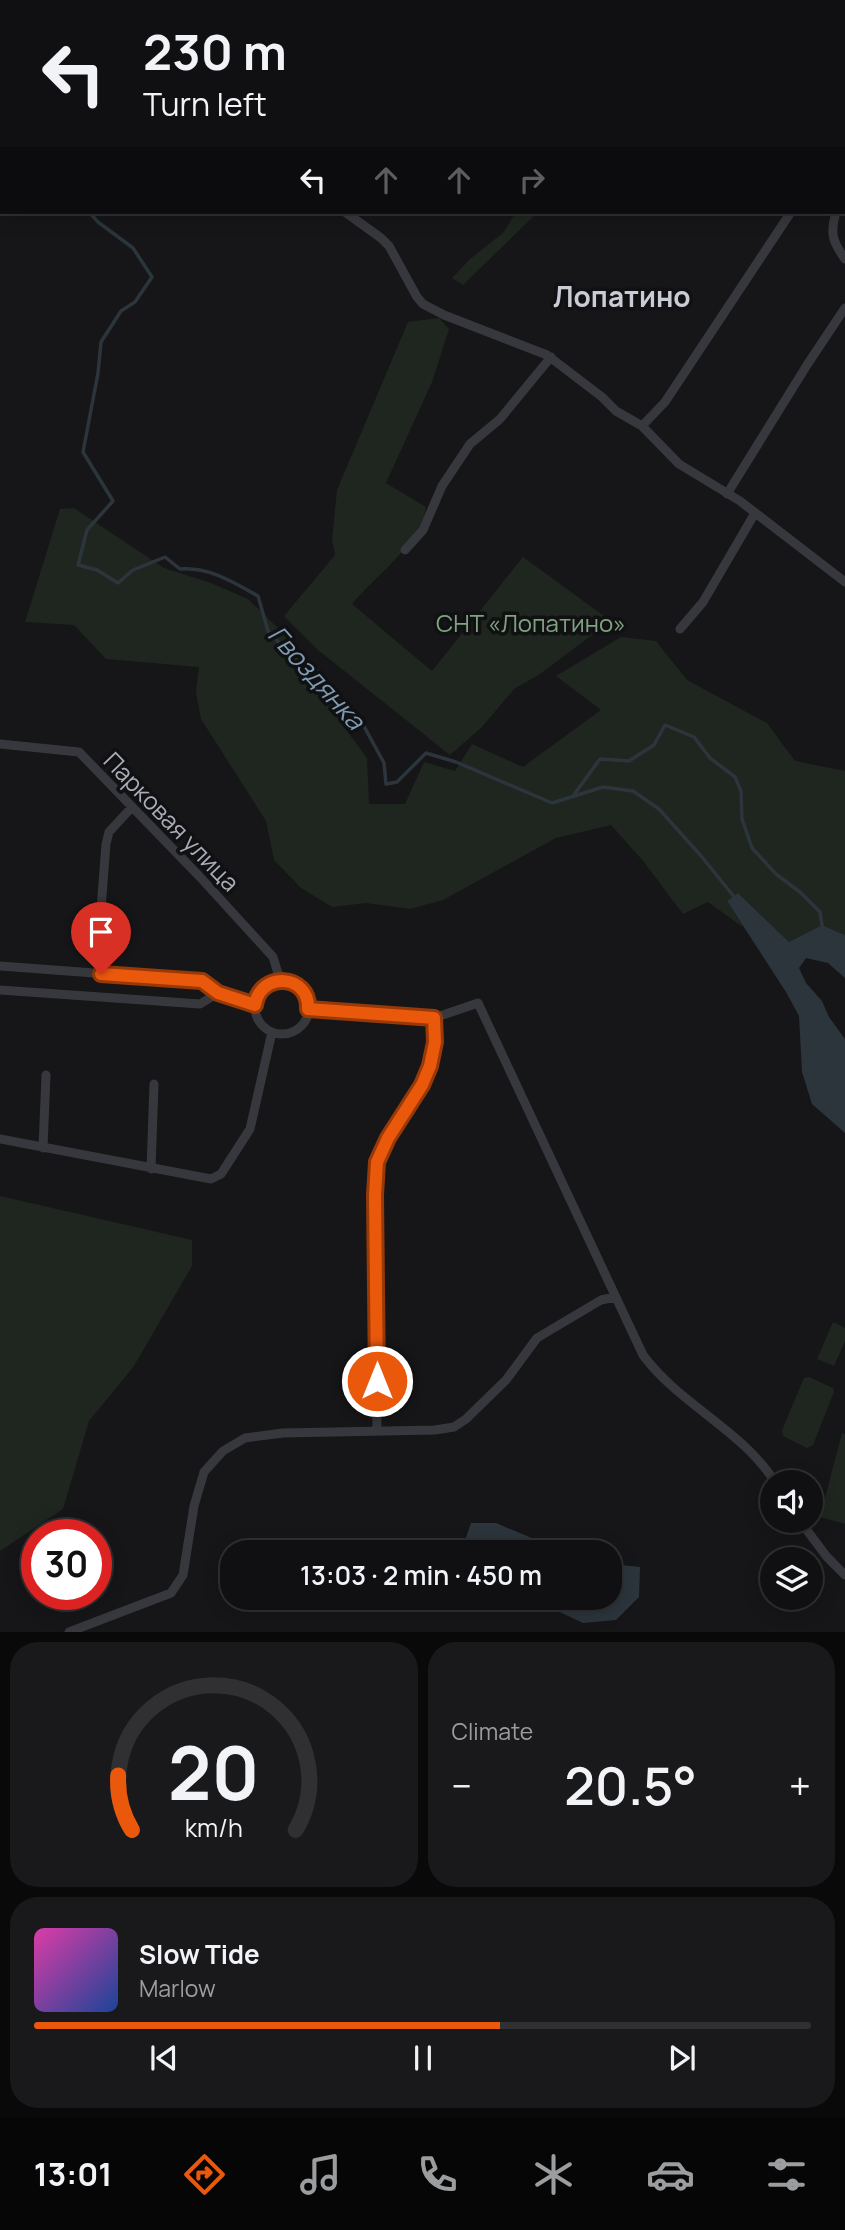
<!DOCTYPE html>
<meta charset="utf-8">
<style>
body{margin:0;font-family:Manrope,sans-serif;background:#19191b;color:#f1f3f6;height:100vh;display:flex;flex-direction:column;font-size:26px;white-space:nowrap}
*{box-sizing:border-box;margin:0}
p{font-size:23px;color:#9c9d9f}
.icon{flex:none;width:38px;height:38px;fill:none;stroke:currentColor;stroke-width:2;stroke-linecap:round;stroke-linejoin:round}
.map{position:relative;height:1632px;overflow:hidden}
.sheet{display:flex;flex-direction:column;gap:10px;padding:10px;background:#09090a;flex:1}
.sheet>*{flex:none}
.guide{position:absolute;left:0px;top:0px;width:845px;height:214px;box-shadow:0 4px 18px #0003,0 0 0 2px #303032;background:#101012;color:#f1f3f6;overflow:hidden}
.buttons{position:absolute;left:760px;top:1470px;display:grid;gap:14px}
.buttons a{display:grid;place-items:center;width:63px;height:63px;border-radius:50%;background:#101012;box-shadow:0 4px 18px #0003,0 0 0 2px #303032;font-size:35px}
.speed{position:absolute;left:21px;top:1519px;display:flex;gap:14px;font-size:35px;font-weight:700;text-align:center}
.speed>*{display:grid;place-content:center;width:91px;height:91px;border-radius:50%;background:#101012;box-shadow:0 4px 18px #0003,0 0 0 2px #303032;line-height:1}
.speed .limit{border:10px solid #d22;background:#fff;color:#111}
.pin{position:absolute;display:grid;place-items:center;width:60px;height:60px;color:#fff;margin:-72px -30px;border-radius:50% 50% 50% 0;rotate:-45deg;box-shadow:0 0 7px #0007}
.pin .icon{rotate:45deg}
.me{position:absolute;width:77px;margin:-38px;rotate:0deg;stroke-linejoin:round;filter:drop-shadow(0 0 5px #0008)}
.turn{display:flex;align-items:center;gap:24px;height:147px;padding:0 28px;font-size:32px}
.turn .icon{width:91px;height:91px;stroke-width:2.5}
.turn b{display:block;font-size:49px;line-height:60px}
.lanes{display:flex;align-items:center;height:66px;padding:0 28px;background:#0003;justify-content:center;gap:35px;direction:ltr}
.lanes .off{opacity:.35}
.big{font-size:52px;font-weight:600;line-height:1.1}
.sheet .widget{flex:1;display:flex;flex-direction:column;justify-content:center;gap:10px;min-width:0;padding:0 24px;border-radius:28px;background:#19191b}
.sheet .dial{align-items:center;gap:0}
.dial svg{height:182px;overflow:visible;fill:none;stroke:#303032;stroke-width:7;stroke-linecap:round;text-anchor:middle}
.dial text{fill:#f1f3f6;stroke:none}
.song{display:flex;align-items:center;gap:21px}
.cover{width:84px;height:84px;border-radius:10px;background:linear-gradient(135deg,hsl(320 70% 55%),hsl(220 70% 35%))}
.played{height:7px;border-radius:4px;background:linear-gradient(90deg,#ea580c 60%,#303032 60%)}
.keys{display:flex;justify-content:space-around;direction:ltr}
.heat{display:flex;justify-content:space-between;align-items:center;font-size:38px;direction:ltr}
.sheet .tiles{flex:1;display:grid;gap:10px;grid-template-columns:1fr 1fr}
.widget:last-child{grid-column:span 2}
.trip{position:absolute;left:220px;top:1540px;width:402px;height:70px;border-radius:28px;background:#101012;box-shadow:0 4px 18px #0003,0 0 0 2px #303032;font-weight:600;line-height:70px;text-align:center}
.dock{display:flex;height:112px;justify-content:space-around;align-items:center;background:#060607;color:#9c9d9f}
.dock .icon{width:49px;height:49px}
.dock .active{color:#ea580c}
.dock b{font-size:32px;color:#f1f3f6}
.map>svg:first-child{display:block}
.green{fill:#1e261f}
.water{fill:#2c353c}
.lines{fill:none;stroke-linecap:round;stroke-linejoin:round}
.stream{stroke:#2c353c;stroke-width:3.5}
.street{stroke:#37383d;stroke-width:9}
.route-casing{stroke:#983908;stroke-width:18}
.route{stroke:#ea580c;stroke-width:12}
.labels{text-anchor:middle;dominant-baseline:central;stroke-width:7;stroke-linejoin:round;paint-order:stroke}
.park-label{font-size:24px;fill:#7fa381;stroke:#111113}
.street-label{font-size:24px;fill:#a8adb8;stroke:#111113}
.water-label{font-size:26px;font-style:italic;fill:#7f9bb3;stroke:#111113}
.quarter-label{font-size:28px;font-weight:bold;fill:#c9ccd4;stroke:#111113}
</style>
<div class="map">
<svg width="845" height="1632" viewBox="0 0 845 1632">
<rect width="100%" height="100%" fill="#161618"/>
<path class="green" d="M516,212H538L463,285L452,278L470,259L503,233Z
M439,318L449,329L432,382L386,483L426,507C421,544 375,576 352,604L432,671L523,557L604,616L600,629L540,674L514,689L482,727L450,755L318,650L284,616L335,555L332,540L337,490L408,322Z
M74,508L164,568L211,583L248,599L277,627L330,681L344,727L367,758L369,804H405L424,762L455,771L472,744L523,767L601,710L556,676L621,637L656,641L687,680L767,723L795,761L845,771V935L822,925L789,942L738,893L727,901L744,928L708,902L683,914L644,862L611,825L556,838L443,900L410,909L366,903L332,907L301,888L274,860L266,821L201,719L196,692L199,667L106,659L74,625L25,622L60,509Z
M0,1196L192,1240V1266L134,1366L89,1421L63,1509L0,1551Z
M833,1322L845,1328V1341L834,1366L817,1359Z
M809,1377L833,1388L834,1392L813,1445L807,1448L783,1436L782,1430L804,1378Z
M842,1433L845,1434V1524L820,1517Z"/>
<path class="water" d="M738,893L789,942L822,925L845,935V978L828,963L806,958L799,968L806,983L822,1001L829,1017L845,1039V1133L812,1104L802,1072L799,1016L786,992L727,901Z
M471,1523H496L548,1545L573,1552H461Z
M611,1564L640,1567L639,1597L616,1620L583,1623L530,1598H611Z"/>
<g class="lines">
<path class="stream" d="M89,212L98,222L133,248L152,277L135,302L121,311L101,342L98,373L83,452L113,501L87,530L78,565L97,570L118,583L133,570L165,557L180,569C210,567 233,582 258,596L268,631L302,667L360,719L384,763L386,784L397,782L426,753L456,762L552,803L603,787L633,791L659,809L702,857L735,898
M573,796L600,759L629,761L654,745L665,725L694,737L710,758L735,777L741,791L742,819L752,848L776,874L801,893L820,912L822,925"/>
<path class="street" d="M718,2L724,0
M0,135L2,134
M844,149L845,148
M345,212L381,238L389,246L417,297L423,304L444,315L547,355L602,397L616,411L642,426L679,464L740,501L845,582
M836,212C830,233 832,241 845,259
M642,426L665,402L791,212
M727,494L807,365L845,308
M405,550L423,530L442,486L470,444L500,419L551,357
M680,629L703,602L755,513
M0,744L79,752L200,877L273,957L280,980
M101,909L106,844L109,832L132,807
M0,966L202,981L218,993L255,1005
M255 1007a27 27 0 1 1 54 0a27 27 0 1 1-54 0Z
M0,990L200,1004L218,993
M308,1009L434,1018L478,1003L643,1355C680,1405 741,1429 775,1482
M0,1139L211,1179L221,1174L250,1129L272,1032
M43,1148L46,1075
M151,1169L154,1084
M377,1431L375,1195C376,1185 375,1172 377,1162C380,1149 390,1135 397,1124C423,1085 436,1066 434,1018
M800,1521L827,1557L845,1575
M69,1632L171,1593L183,1575L194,1506L204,1472L223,1451L245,1438L283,1433L435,1430L454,1427L466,1419L506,1380L537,1338L601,1300L615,1297"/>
</g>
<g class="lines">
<defs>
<path id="route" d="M101,974L202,981L218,993L255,1005C260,971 310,974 308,1009L434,1018L435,1042L430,1066L422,1085L388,1138L377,1162L375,1195L377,1381"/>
</defs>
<use href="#route" class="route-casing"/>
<use href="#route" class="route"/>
</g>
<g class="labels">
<g class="park-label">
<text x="531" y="622">СНТ «Лопатино»</text>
</g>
<g class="street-label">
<text transform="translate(172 821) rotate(46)">Парковая улица</text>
</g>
<g class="water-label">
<text transform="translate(317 677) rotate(48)">Гвоздянка</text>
</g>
<g class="quarter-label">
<text x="622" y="296">Лопатино</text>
</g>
</g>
</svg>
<div class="buttons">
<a><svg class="icon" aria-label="sound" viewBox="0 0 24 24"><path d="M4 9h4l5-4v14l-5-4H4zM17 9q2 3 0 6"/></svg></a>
<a><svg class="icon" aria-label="layers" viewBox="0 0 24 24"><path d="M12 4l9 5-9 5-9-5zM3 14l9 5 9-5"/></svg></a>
</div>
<div class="speed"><div class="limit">30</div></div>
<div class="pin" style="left:101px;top:974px;background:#d93025"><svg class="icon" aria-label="arrive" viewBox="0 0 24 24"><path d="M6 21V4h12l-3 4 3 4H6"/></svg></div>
<svg class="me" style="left:377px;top:1381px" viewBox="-20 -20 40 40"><circle r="17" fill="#ea580c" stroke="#fff" stroke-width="3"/><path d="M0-11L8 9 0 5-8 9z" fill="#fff"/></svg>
<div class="trip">13:03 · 2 min · 450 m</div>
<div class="guide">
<div class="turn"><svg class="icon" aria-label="left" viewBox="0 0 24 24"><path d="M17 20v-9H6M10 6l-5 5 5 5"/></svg><div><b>230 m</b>Turn left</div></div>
<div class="lanes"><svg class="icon" aria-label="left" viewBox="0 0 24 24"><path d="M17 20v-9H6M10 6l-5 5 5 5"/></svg><svg class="icon off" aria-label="ahead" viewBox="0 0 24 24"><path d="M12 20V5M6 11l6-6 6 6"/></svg><svg class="icon off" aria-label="ahead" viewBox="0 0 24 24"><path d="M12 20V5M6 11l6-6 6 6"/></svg><svg class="icon off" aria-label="right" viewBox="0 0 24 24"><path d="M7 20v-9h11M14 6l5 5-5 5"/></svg></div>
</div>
</div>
<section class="sheet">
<div class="tiles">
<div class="widget dial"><svg viewBox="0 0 100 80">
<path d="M14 69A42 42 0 1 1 86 69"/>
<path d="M14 69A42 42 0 0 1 8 45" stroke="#ea580c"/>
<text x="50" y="56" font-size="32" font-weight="700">20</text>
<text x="50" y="72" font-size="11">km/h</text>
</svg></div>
<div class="widget"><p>Climate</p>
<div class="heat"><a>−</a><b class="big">20.5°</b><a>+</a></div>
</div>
<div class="widget">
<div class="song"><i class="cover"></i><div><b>Slow Tide</b><p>Marlow</p></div></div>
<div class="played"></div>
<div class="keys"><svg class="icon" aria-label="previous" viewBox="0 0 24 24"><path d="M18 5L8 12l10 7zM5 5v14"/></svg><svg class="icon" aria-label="pause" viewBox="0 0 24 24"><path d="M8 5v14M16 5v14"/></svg><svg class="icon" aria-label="next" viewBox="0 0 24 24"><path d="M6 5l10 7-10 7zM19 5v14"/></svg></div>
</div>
</div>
</section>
<nav class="dock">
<b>13:01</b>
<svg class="icon active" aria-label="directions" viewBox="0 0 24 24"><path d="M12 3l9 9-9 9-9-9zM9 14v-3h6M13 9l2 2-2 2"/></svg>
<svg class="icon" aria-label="music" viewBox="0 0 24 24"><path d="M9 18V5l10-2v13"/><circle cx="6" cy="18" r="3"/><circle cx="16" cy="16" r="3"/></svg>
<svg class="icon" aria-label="phone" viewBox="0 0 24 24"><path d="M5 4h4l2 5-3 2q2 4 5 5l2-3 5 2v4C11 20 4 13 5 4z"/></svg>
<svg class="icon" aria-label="climate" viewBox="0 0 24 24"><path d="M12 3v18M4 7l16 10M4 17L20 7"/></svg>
<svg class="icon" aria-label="car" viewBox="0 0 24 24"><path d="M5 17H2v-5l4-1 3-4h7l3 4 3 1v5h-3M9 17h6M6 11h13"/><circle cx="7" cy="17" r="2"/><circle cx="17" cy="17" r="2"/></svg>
<svg class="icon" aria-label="filters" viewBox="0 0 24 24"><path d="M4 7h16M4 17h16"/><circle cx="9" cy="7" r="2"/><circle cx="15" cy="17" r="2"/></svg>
</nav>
